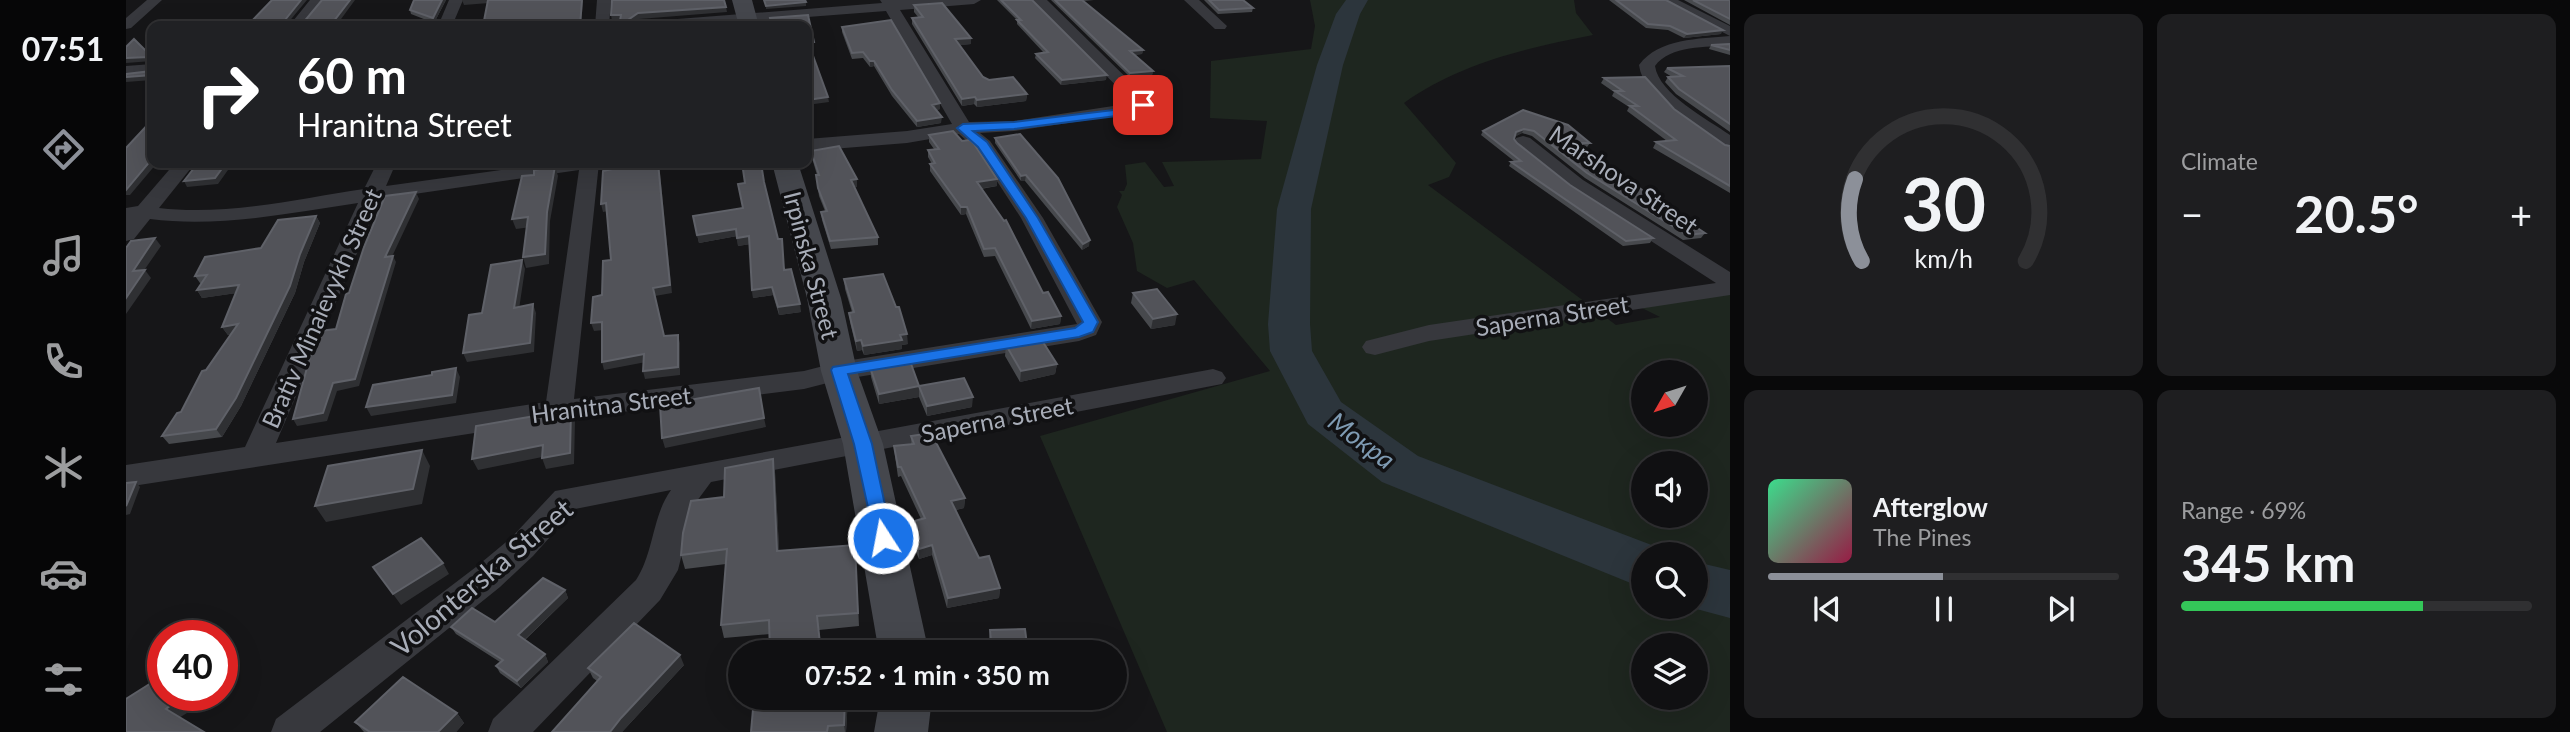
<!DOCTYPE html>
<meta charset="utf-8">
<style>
body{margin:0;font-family:Lato,sans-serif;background:#1e1e20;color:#f1f3f6;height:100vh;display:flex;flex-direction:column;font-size:26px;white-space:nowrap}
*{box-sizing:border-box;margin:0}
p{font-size:23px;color:#9c9d9f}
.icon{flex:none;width:38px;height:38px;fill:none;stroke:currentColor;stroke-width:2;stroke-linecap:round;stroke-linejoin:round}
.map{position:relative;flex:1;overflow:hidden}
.drawer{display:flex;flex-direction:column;gap:14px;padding:14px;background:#09090a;width:840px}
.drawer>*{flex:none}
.banner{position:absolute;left:21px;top:21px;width:665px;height:147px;border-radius:14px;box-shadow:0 7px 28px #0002,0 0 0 2px #303032;background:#202124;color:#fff;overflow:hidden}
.needle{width:46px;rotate:231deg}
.tools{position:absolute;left:1505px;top:360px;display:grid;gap:14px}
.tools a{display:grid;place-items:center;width:77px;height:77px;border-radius:50%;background:#101012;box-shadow:0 7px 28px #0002,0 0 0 2px #303032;font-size:35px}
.speed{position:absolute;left:21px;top:620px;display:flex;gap:14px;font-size:35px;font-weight:700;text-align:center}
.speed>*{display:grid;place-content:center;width:91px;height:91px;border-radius:50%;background:#101012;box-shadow:0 7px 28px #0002,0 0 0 2px #303032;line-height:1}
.speed .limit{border:10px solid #d22;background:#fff;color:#111}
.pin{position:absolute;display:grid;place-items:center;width:60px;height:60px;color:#fff;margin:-30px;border-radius:14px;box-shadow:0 4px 10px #0006}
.me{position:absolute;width:77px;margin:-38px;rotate:349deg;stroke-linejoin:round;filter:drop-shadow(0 0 5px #0008)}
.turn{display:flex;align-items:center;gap:24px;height:147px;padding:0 35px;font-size:32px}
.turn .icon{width:91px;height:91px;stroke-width:2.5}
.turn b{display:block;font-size:49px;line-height:60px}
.big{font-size:52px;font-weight:700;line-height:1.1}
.drawer .widget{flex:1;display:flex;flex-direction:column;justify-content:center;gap:10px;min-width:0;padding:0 24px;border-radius:14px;background:#1e1e20}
.drawer .dial{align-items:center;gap:0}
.dial svg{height:182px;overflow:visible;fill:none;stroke:#303032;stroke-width:7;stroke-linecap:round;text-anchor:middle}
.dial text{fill:#f1f3f6;stroke:none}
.song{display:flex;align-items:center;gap:21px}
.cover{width:84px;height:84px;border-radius:10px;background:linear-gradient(135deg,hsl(150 70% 55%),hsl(340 70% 35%))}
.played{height:7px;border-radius:4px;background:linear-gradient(90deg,#8c9099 50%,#303032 50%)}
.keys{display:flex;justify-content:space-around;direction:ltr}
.heat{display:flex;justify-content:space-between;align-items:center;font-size:38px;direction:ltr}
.charge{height:10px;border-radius:5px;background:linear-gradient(90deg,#34c759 69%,#303032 0)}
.drawer .tiles{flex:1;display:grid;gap:14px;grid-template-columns:repeat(2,1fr)}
.trip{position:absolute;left:602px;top:640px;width:399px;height:70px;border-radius:35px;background:#101012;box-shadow:0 7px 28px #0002,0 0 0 2px #303032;font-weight:700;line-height:70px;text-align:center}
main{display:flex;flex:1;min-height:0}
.dock{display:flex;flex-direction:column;width:126px;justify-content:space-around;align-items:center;background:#060607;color:#9c9d9f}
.dock .icon{width:49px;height:49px}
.dock .current{color:#8c9099}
.dock b{font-size:32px;color:#f1f3f6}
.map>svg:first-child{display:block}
.green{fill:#1e261f;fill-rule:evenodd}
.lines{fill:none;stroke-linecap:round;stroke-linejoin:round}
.river{fill:#2c353c;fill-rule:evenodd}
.street{fill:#37383d;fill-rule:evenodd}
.secondary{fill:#45474d;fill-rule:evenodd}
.wall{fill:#47494d}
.shaded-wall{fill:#2f3033}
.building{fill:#525359;stroke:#5f6168;stroke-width:2}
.route{fill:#1a73e8;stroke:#114b97;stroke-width:2}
.labels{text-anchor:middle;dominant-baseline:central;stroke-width:7;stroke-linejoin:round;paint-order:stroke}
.street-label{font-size:24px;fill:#a8adb8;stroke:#111113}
.water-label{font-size:26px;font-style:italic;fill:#7f9bb3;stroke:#111113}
.near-street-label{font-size:28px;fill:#a8adb8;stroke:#111113}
</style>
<main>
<nav class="dock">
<b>07:51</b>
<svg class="icon current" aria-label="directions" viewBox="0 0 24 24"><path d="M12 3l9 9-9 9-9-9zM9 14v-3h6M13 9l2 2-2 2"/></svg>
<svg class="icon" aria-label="music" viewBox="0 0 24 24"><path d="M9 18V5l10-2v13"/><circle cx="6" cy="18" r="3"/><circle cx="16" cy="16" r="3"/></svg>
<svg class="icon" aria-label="phone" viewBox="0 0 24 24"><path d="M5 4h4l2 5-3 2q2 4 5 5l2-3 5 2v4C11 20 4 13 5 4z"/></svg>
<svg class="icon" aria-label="climate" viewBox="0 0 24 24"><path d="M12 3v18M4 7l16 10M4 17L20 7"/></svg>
<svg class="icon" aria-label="car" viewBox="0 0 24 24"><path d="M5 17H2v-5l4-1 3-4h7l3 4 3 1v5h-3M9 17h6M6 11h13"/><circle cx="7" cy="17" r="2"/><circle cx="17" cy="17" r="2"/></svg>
<svg class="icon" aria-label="filters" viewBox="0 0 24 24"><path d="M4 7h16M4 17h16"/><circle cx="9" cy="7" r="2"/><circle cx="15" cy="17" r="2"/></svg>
</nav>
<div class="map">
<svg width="1604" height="732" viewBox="0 0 1604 732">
<rect width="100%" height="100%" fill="#161618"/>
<path class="green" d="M1184,0H1448L1450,13L1467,35C1401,48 1334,63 1278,103L1330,163L1323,177L1302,185L1490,325L1534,317L1516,308L1604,293V732H1041L914,436L1144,371L1068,280L1041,288L1011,271L1007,243L991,207L996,195L993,191H998L1001,184L999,165L1019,162L1038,187L1048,186L1036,162L1135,159L1141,121L1084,118L1085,61L1185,49L1189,26ZM1517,373H1570V425H1517ZM1517,464H1570V516H1517ZM1517,555H1570V607H1517ZM1517,646H1570V698H1517Z"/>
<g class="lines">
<path class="river" d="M1220,0H1242L1234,14L1217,65L1185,209L1184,324L1186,351L1215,402L1292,456L1536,549L1539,555H1517V588L1256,482L1182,424L1144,351L1142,324L1151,209L1191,65L1210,14Z
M1570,562L1604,570V618L1563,607H1570Z"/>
<path class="street" d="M21,0H36L5,28L0,29V18Z
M184,0H198L177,26H163Z
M323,0H337L326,26H312Z
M471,0H485L483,26H469Z
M754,0H855L848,4L774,10L843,122L888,121L1007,103L906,0H921L1024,101L1025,107L1016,112L888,131L854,133L864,141L917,218L976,322L970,335L953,341L713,380L678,389L433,420L0,487V465L119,447L232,203C163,213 93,228 24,219L8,239L0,241V208L12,206L49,163H69L33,208C100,216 171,199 238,189L251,163H270L260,186L425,163H473L448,399L678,371L713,362L951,324L895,218L850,149L833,134L781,143L681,151V139L781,131L826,124L760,11L566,26H506L513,22L756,3ZM453,170L420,402L150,443L254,199Z
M1058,0H1073L1101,26L1099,29H1089Z
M1534,0H1552L1604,26V36Z
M1604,36V46C1581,47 1544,45 1529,66C1533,94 1581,119 1604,135V150L1597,148C1571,128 1517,99 1513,65C1533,38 1573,39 1604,36Z
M26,64V74L0,76V66Z
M1397,136L1404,138L1457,180L1604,272V295L1303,341L1249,355L1240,353L1236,347L1240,341L1303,325L1590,283L1443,188L1390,146L1388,142L1390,138Z
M1087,369L1096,372L1100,378L1096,384L585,482L568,505L552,570L534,600L407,732H362L367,719L510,580C528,553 526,516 545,490L449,509L407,556L374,587L194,732H145L150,719L350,567L385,538L429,491Z"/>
<path class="secondary" d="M606,0H626L633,26H613Z
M646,163H672L715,298L731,371L757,444L803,653H753L717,444L695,371L681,298Z
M754,698H806L802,732H748Z"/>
</g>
<path class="wall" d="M288,0H320L308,23L285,14L284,10Z
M871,0H906L980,80L935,85L909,58L910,54L918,53L891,24V20Z
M925,0H968L957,1L1017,50L1016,54L1008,55L1027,71L1026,75L1004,77Z
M1078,0H1117L1127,8L1126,12L1092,14Z
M1483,0H1540L1595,34L1558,38L1542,30L1520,28Z
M1558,0H1604V25Z
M788,5L845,44L833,45L857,77L901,94L900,101L851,107L848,104L836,106L786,24V18L792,17L788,12Z
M716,27L814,109L810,110L815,123L791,127L766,96L748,66L744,67L737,58L726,59L716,32Z
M1604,44V55L1583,49L1585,45Z
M1604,66V132L1550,94L1539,82L1542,77H1546L1538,72L1541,68Z
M1478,78L1548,109L1599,145L1604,147V193L1527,148L1530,142L1541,141L1501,111L1503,107L1486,96L1488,92L1475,83Z
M1397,110L1464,143L1461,147H1459L1488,171L1579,233L1575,238L1557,240L1459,178L1406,136L1396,133L1388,137V139L1391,143L1444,185L1527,238L1524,243L1497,246L1383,166L1385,162L1388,161L1355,135L1357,131Z
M803,135L871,186L855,189L917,293L935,316L934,324L905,329L869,256L858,257L840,214L835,215L804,171V164H806L802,157V150L808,149L803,142Z
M869,138L963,246L956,250L899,181H895L869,143Z
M685,151L731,179V187H728L752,237V245L705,249L696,220L695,212L699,211L693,196L690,175H691L686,158Z
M638,182L659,270L675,312L653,315L647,295L627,298L624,244L612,246L611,236L573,243L567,216L617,208L619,183Z
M190,216L194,223L178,262L169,293L115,406L96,437L43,444L36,436L55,412L80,370L105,334L102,335L96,327L110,293L76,298L71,290L75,283H74L69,276L135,248Z
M718,279L782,344L776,345V349L738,355L736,350L731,351L724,322L723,313L726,312L719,289Z
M1007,293L1049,325L1025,329L1005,303Z
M880,345L931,364L929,374L894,382L879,356Z
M744,367L793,386L846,407L801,416L793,397L753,404L745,377Z
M785,436L839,498L838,508L830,510L853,558L874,588L873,598L821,608L806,555L793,559L782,533V523L795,519L775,476L772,477L769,456L768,446L785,444Z
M647,459L649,472L653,551L730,558L733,626L693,630L695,653H644V634L598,638L595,625L600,564L559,569L555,555L598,497Z
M439,590L442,598L399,640L419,654L422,662L395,688L374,673L370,666L374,662L330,634L325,627L369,622Z
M864,630L902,653H864L863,641Z
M558,665L496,732H426L471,681L467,678L462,668Z
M722,698L720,732H625Z
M331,713L338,723L330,732H238L229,722Z"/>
<path class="shaded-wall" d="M175,0H181L161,24L159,23V20Z
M224,0H229L210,26H204Z
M316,0H320L308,23L307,18Z
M336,0H362L363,3L338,5Z
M456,0H457L455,26H454Z
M680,2V6L640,9V6Z
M600,7L601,12L513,19L503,26L502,20L512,13Z
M485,15H495L497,20L486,21Z
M431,21L432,25L379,26Z
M1597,30L1595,34L1558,38L1561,34Z
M845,38V44L828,46L829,39Z
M682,42H688V47H682Z
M1017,50L1016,54L1003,55L1004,51Z
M23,57L26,61L0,63V58Z
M744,61H748V66L744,67Z
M1027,71L1026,75L1004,77V73Z
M26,75V80L0,82V77Z
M981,75L980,80L935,85L936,80Z
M901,94L900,101L851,107V100Z
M702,97L703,102L681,105V100Z
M849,97L848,104L836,106V99Z
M814,103V109L806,111V105Z
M816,117L815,123L791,127V121Z
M1398,129L1396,133L1388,137L1390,132Z
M26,159V163H31L4,195H0V190Z
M100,163H107L92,184L61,187L58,181Z
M532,163H533L546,293L529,296L527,288Z
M429,166L432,176L424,221L423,264L400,268L397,257L421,212Z
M900,175L899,181H895V176Z
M731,179V187L725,188V180Z
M871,179V186L851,189V182Z
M290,192L293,199L263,263L259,257Z
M480,203L482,211L477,212L475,204Z
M835,207H841L840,214L835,215Z
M190,216L194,223L178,262L169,293L115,406L96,437L90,429L174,254Z
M402,217L405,227L390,229L386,219Z
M610,229L611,236L573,243L571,235Z
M623,236L625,244L612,246L611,238Z
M29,238L35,246L12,279L7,271Z
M964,240L963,246L956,250L957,244Z
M267,256L270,262L233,386L211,391L201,421L171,426L167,419L207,383Z
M396,260L399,269L392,316L388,308Z
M19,270L25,278L0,314V298Z
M113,285L118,292L76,298L71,290Z
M646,287L647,295L627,298L626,290Z
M407,304L410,313L408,352L341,362L337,353Z
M674,304L675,312L653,315L652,307Z
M1051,314L1049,325L1025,329L1027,319Z
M935,316L934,324L905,329L906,321Z
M476,322L478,330L468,331L465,323Z
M112,324L117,332L102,335L96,327Z
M781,334L782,344L776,345V349L738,355L737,346L774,335Z
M552,335L554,343V375L519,379L517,371Z
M735,340L736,350L731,351L730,341Z
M518,354L520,362L478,370L476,362Z
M931,364L929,374L894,382L895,371Z
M330,368L334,377L330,403L245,416L240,407Z
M793,386V397L753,404V394Z
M847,397L846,407L801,416V406Z
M445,410L449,421L448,464L420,469L416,458Z
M638,418L640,427L539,448L536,438Z
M417,445L421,456L352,470L346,459Z
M296,450L304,466L296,504L200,522L189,506Z
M647,459L649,472L654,565L651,551Z
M10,482L14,487L4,514L0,515V506Z
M839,498L838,508L825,511V501Z
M806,545V555L793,559V549Z
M317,563L323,574L275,605L267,594Z
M874,588L873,598L821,608L822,598Z
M439,590L442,598L396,642L392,635Z
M419,654L422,662L395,688L391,681Z
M554,655L558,665L496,732H484L495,718Z
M44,695H48L61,713L51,719L40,709Z
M719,698H722L720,732H719L718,725Z
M331,713L338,723L330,732H312Z"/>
<path class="building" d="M146,0H175L159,20V23H177L196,0H224L204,26H121Z
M288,0H316L307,18L284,10Z
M362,0H456L454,26H429L431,21L379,26H357Z
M486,0H598L600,7L512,13L502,20L505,23L603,20L604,26H493L495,15H485Z
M638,0H679L680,2L640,6Z
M875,0H906L981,75L936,80L910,54L922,52L891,20H895Z
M929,0H956L1017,50L1004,51L1027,71L1004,73Z
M1083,0H1117L1127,8L1093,10Z
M1490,0H1540L1597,30L1561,34L1544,26L1522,24Z
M1567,0H1604V19Z
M816,3L845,38L829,39L857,77L863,80L887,77L901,94L851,100L849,97L836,99L786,18L797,17L788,5Z
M682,15L688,42H682L702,97L681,100V26H646L644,18Z
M765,20L814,103L806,105L816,117L791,121L766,90L748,61H744L737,52L726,53L716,27Z
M8,39L19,50H26V75L0,77V74L25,71L26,59L23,57L0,58V47Z
M1604,44V50L1585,45Z
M1604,66V124L1553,89L1542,77L1557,76L1541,68Z
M1519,77L1548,109L1599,145L1604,146V186L1530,142L1550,140L1504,106H1512L1489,91H1497L1478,78Z
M1397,110L1442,125L1464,143H1454L1488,171L1558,218H1556L1579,233L1561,235L1461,173L1408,131L1398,129L1390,132L1388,139L1391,143L1444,185L1527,238L1500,241L1385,162L1395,161L1357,131Z
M26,120V159L0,190V148Z
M827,131L836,141L844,140L848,144L871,179L851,182L878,221L880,220L917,293L922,292L935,316L906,321L869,248L858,249L841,207H835L804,164L809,163L802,150L813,149L803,135Z
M894,134L932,178L964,240L957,244L900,175L895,176L869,138Z
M713,146L731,179L725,180L752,237L704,241L695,212L701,211L692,188L690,175H693L685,151Z
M72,163H100L89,178L58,181Z
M487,163H532L544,285L527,288L538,336L552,335V367L517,371L518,354L476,362V322L465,323L467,297L476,295L477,261L485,260L480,203L475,204L477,171L487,169Z
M616,163H635L638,182L652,239H656L658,270L665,269L674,304L652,307L646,287L626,290L623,236L611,238L610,229L571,235L567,216L617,208L612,184L619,183Z
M429,166L421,212L419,254L397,257L402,217L386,219L396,176L408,175V170Z
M290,192L259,257L267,256L229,379L207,383L197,413L167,419L187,346L194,331L210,329L220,294L223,293L238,247L259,196Z
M190,216L174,254L164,286L110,398L90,429L36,436L51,413L55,412L76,371L80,370L112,324L96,327L113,285L71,290L81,275L69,276L79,257L135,248L152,220Z
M29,238L7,271L19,270L0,298V248L5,241Z
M396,260L388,308L407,304L404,343L337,353L343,315L356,313L365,265Z
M757,274L770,307H773L781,334L774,335L776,340L737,346L735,340L730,341L723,313L728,312L718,279Z
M1031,289L1051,314L1027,319L1007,293Z
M915,339L931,364L895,371L880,345Z
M784,361L793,386L753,394L744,367Z
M330,368L326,395L240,407L247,385L306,375V372Z
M838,378L847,397L801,406L793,386Z
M633,388L638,418L536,438L534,405Z
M445,410L444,453L416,458L417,445L346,459L350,426Z
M805,433L839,498L825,501L853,558L863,556L874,588L822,598L806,545L793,549L782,523L799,518L775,467H772L768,446L788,444L785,436Z
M296,450L287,489L189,506L202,466Z
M647,459L651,551L729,545L732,613L691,616L695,653H644L643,620L595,625L601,549L555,555L557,533L565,501L598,497L599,468Z
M10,482L0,506V483Z
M295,538L317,563L267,594L247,567Z
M417,578L439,590L392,635L419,654L391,681L370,666L377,660L325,627L346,608L369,622Z
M508,623L554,655L495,718L484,732H426L475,677L462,668Z
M899,629L902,653H866L864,630Z
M277,677L331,713L312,732H244L229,722Z
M33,678L37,684V695H44L49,702L40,709L78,732H0V699Z
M628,698H719L718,725L702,726L701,732H625Z"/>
<path class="route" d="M1017,102L1022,105L1006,114L888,129L847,131L861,142L912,218L972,322L967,332L953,337L722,374L746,444L766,538L763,544L757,546L750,544L728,444L705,370L707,367L949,328L957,322L900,218L852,147L831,128L837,124L888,122L1004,108Z"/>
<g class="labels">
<g class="street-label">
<text transform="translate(1498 179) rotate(34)">Marshova Street</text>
<text transform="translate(686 265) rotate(75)">Irpinska Street</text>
<text transform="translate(195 308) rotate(-66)">Brativ Minaievykh Street</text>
<text transform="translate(1426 315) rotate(-9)">Saperna Street</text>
<text transform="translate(485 404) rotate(-7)">Hranitna Street</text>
<text transform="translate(871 419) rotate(-11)">Saperna Street</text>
</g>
<g class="water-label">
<text transform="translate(1236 440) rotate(37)">Мокра</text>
</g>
<g class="near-street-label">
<text transform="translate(355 577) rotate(-40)">Volonterska Street</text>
</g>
</g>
</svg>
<div class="tools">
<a><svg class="needle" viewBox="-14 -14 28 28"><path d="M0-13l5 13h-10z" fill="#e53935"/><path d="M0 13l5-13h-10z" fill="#9c9d9f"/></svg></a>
<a><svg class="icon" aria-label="sound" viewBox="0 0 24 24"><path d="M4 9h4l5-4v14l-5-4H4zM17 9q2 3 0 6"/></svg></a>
<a><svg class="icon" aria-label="search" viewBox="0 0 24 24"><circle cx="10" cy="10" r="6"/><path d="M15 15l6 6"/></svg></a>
<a><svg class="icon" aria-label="layers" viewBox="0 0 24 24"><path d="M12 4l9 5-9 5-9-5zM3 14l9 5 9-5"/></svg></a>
</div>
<div class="speed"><div class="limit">40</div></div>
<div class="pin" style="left:1017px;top:105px;background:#d93025"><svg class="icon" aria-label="arrive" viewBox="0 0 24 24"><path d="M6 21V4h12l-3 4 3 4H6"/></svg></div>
<svg class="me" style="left:757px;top:538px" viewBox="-20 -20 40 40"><circle r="17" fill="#1a73e8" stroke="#fff" stroke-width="3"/><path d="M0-11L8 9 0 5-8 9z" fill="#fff"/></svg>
<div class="trip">07:52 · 1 min · 350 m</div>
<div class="banner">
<div class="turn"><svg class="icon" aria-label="right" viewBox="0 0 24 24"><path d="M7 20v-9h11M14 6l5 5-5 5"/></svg><div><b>60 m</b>Hranitna Street</div></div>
</div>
</div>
<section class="drawer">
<div class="tiles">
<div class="widget dial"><svg viewBox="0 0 100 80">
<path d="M14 69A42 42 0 1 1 86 69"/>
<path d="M14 69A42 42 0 0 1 11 33" stroke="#8c9099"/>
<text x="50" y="56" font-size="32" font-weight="700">30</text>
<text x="50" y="72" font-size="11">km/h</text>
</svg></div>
<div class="widget"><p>Climate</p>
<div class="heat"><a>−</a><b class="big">20.5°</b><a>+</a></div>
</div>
<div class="widget">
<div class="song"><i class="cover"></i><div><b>Afterglow</b><p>The Pines</p></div></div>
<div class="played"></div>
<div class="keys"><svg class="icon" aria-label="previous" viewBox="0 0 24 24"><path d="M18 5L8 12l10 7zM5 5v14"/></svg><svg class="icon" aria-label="pause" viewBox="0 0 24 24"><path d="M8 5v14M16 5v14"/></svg><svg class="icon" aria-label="next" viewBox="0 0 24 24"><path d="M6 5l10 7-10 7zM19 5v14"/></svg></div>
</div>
<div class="widget"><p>Range · 69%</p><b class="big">345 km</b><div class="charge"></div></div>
</div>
</section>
</main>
